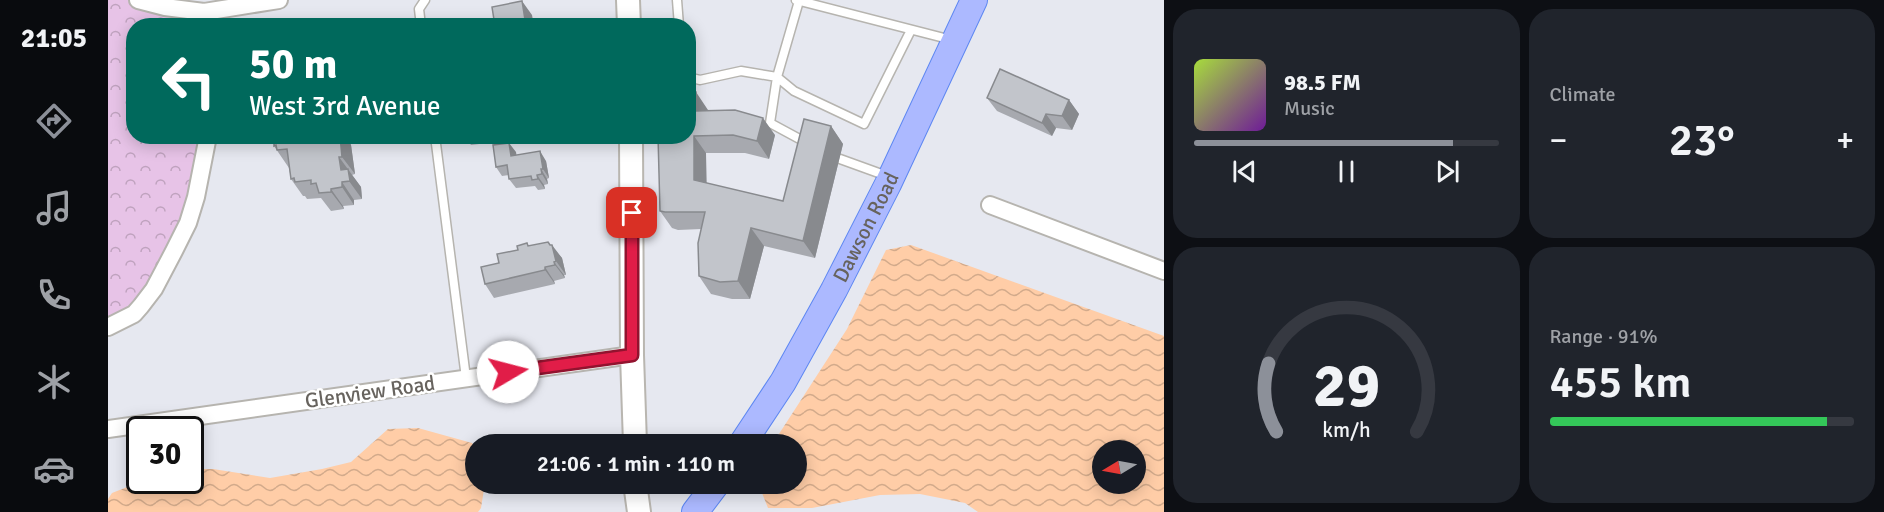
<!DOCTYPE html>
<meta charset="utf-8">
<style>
body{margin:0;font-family:Signika,sans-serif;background:#20242c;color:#f1f3f6;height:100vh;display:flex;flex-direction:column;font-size:22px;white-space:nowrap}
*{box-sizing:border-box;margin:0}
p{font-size:20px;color:#9ea1a6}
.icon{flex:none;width:33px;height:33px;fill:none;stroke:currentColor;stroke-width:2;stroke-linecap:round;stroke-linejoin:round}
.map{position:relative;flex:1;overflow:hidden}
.panel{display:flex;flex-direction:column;gap:9px;padding:9px;background:#0d0f14;width:720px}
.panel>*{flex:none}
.top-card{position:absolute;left:18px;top:18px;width:570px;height:126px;border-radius:24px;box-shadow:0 3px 15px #0003;background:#00695c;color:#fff;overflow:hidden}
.needle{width:39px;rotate:260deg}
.controls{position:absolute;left:984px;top:440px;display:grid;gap:12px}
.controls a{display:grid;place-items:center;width:54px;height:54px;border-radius:50%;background:#171b24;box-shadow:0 3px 15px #0003;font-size:30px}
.speed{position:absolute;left:18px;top:416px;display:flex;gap:12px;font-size:30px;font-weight:700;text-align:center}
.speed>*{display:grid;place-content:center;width:78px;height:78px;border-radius:50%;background:#171b24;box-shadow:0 3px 15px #0003;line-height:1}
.speed .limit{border:3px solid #111;border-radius:9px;background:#fff;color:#111}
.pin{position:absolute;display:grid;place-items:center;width:51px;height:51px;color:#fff;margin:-26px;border-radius:12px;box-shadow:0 3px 9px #0006}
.me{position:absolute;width:66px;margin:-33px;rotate:82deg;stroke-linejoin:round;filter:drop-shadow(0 0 4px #0008)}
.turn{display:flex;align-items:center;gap:21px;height:126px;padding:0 24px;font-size:27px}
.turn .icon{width:78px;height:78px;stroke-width:2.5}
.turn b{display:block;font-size:42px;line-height:51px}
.big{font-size:45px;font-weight:600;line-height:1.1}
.panel .tile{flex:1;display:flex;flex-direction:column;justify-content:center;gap:9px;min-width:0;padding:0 21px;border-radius:24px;background:#20242c}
.panel .dial{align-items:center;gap:0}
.dial svg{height:156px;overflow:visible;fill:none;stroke:#363941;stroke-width:7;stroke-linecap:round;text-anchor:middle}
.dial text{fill:#f1f3f6;stroke:none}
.song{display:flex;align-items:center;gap:18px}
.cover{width:72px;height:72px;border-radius:9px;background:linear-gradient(135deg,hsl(80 70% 55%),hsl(280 70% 35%))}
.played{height:6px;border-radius:3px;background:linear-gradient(90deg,#8c9099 85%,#363941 85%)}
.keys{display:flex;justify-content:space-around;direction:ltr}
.heat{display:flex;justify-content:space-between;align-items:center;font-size:33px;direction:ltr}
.charge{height:9px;border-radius:4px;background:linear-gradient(90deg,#34c759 91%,#363941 0)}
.panel .tiles{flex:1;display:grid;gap:9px;grid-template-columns:repeat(2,1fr)}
.trip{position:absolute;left:357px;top:434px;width:342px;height:60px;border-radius:30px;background:#171b24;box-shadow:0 3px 15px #0003;font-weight:600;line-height:60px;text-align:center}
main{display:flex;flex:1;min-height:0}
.menu{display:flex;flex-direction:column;width:108px;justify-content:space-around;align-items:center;background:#090b0e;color:#9ea1a6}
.menu .icon{width:42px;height:42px}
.menu .on{color:#8c9099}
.menu b{font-size:27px;color:#f1f3f6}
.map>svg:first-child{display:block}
.park{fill:url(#park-crowns)}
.water{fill:url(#water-waves);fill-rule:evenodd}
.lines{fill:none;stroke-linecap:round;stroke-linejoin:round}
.lane-casing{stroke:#b6b4af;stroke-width:11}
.street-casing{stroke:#b6b4af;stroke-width:20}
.secondary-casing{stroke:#b9b6b0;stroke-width:26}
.primary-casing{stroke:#5d87f2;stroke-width:28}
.lane{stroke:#fff;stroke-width:8}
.street{stroke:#fff;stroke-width:16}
.secondary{stroke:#fff;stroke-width:22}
.primary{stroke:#acb9ff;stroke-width:26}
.wall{fill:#a7a9af}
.shaded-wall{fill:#888a8e}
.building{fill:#c2c5cb;stroke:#888a8e;stroke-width:1.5}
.route-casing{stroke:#92132f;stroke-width:15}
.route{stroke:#e11d48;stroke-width:10}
.labels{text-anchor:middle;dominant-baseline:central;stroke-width:5;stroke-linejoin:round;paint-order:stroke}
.street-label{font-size:21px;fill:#67635e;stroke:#fff}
</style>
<main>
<nav class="menu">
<b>21:05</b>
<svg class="icon on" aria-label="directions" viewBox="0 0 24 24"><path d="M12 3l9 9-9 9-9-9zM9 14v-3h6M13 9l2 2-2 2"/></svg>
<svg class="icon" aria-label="music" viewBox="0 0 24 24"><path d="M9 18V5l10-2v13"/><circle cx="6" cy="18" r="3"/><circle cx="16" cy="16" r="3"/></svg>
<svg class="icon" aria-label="phone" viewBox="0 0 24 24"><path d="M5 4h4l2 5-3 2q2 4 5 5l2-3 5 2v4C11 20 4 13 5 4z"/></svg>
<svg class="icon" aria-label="climate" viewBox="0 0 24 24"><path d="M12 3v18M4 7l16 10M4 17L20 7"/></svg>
<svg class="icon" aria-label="car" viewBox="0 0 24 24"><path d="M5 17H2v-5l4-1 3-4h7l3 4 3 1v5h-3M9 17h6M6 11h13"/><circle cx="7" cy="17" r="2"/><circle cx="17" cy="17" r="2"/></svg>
</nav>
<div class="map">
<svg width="1056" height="512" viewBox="0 0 1056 512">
<defs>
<pattern id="park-crowns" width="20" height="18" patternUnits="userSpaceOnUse" patternTransform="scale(1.5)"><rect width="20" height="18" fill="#e7c3e7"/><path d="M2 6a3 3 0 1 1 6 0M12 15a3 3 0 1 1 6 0" fill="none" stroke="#bfa2be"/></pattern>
<pattern id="water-waves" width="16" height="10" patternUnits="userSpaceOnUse" patternTransform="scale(1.5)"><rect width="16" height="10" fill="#ffcda7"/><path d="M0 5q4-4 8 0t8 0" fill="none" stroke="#d2aa8b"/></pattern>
</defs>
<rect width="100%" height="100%" fill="#e6e8f0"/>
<path class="park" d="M0,0H27L96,13L97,25L26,26V136L100,137L87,197L45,288L0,326Z"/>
<path class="water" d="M803,245L1056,336V512H870L857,503L812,494L772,495L704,508H660L654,493L655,483H688V444H666L669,437L739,329L778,250ZM994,450H1028V483H994Z
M310,428L364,443L367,447L368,483H377L373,508L370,512H0V499L4,493L37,480H82L83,469H105L162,478L214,469L243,462L280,429Z"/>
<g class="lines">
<defs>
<path id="lane" d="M569,0L571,26
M688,0L844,40
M691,1L669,77L662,123L699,143
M313,26L311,9L317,0
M580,77L592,80L633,71L669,77L686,91L756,124L803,30
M327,136L358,378
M732,159L779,176"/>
<path id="street" d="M30,0L57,7L96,12L171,0
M882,205L1056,271
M0,327L26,314L33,306L46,289L66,251L80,223L88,197L100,136
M0,429L524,355"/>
<path id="secondary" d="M520,0L521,26
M523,136L524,355L527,444
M527,483L531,512"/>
<g id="primary">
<path id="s1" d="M634,444L675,382L726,290L780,184L866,0"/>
<path d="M587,512L609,483"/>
</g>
</defs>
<use href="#lane" class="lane-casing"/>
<use href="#street" class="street-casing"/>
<use href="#secondary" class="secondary-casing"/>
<use href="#primary" class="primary-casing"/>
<use href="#lane" class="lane"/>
<use href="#street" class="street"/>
<use href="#secondary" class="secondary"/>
<use href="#primary" class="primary"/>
</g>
<path class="wall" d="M879,98L961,100L971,114L964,130L948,128L944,136L889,111Z
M600,110V111L667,135L661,159L637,153H598V183L675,201L723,126L735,144L707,258L656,246L642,299H624L603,294L591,276L593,229L570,230L564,228L552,211L550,136Z
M238,136L243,145L247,174L244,175L253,187L254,199L246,200V205L235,206L236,209L223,211L213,198L199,199L197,196H195L183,179L181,168L166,146Z
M357,136H439L440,141L427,143L425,140L407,143L405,140L363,145Z
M408,152V155L438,161L441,178L439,179L440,184L436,185L437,189L430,190L427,186L408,188L401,179V175L394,176L388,167Z
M442,245L454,258L458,275H456L457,278L446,281L447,284L386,298L377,284L391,263L410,250L421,246Z"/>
<path class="shaded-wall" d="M414,1L424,15L426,26H418Z
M588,92L600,110L601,129L588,111Z
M961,100L971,114L964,130L954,116Z
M938,114L948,128L944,136L934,123Z
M655,118L667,135L661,159L649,141Z
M723,126L735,144L707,258L695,241Z
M232,136H238L243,145L247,174L234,157Z
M586,136L598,153L599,198L586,180Z
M401,143L408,152L410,165L403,156Z
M432,151L438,161L441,178L435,169Z
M231,157L253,187L254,199L233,170Z
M433,169L439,179L440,184L434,174Z
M429,175L436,185L437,189L430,179Z
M234,182L246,200V205L234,187Z
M223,189L235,206L236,209L223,192Z
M643,228L656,246L642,299L630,281Z
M444,245L454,258L458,275L448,261Z
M446,262L456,275L457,278L447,265Z
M437,267L446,281L447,284L437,270Z"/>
<path class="building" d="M414,1L418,26H387L384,7Z
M892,69L961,100L954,116L938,114L934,123L879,98Z
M580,92H588V111L627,110L655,118L649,141L625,135L586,136V180L675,201L696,119L723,126L695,241L643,228L630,281L612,282L591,276L590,243L597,212H557L552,211L550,136H580Z
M166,136H232L234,157H231L233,170L240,169L242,181L234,182V187L223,189V192L211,193L208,183L203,184V180L187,182L186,178L183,179L179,149L169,150L168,145L166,146Z
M401,143L403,156L432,151L435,169H433L434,174L429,175L430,179L424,180L423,176L401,179L399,165L388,167L385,145Z
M440,242L442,245H444L448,261L446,262L447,265L437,267V270L377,284L373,267L391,263L389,254L410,250L409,246L419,243L420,246Z"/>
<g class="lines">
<defs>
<path id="route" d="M400,372L524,355V213"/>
</defs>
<use href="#route" class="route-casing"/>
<use href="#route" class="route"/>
</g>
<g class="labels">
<g class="street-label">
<text stroke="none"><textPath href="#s1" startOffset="250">Dawson Road</textPath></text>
<text transform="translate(262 392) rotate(-8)">Glenview Road</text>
</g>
</g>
</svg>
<div class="controls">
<a><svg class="needle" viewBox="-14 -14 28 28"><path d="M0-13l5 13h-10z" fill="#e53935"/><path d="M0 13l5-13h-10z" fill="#9ea1a6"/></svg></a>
</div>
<div class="speed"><div class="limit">30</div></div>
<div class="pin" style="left:524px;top:213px;background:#d93025"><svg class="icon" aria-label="arrive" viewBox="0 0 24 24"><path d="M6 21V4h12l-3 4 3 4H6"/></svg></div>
<svg class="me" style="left:400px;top:372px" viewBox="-20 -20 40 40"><circle r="19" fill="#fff"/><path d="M0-13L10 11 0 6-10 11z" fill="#e11d48"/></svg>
<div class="trip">21:06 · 1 min · 110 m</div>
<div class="top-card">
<div class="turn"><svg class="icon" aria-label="left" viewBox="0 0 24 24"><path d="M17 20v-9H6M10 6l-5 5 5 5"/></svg><div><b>50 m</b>West 3rd Avenue</div></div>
</div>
</div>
<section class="panel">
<div class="tiles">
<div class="tile">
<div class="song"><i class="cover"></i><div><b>98.5 FM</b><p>Music</p></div></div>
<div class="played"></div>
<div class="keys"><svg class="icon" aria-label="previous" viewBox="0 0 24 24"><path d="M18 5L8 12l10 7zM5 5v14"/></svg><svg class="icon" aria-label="pause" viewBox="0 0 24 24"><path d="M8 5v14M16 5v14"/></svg><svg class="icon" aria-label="next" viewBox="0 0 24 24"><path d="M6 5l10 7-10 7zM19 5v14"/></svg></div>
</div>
<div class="tile"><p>Climate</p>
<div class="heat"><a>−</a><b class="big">23°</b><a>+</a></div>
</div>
<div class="tile dial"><svg viewBox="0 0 100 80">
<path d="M14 69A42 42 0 1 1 86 69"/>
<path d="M14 69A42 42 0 0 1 10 34" stroke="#8c9099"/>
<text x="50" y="56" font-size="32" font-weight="700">29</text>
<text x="50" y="72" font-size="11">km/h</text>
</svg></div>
<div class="tile"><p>Range · 91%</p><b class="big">455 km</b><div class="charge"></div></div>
</div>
</section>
</main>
